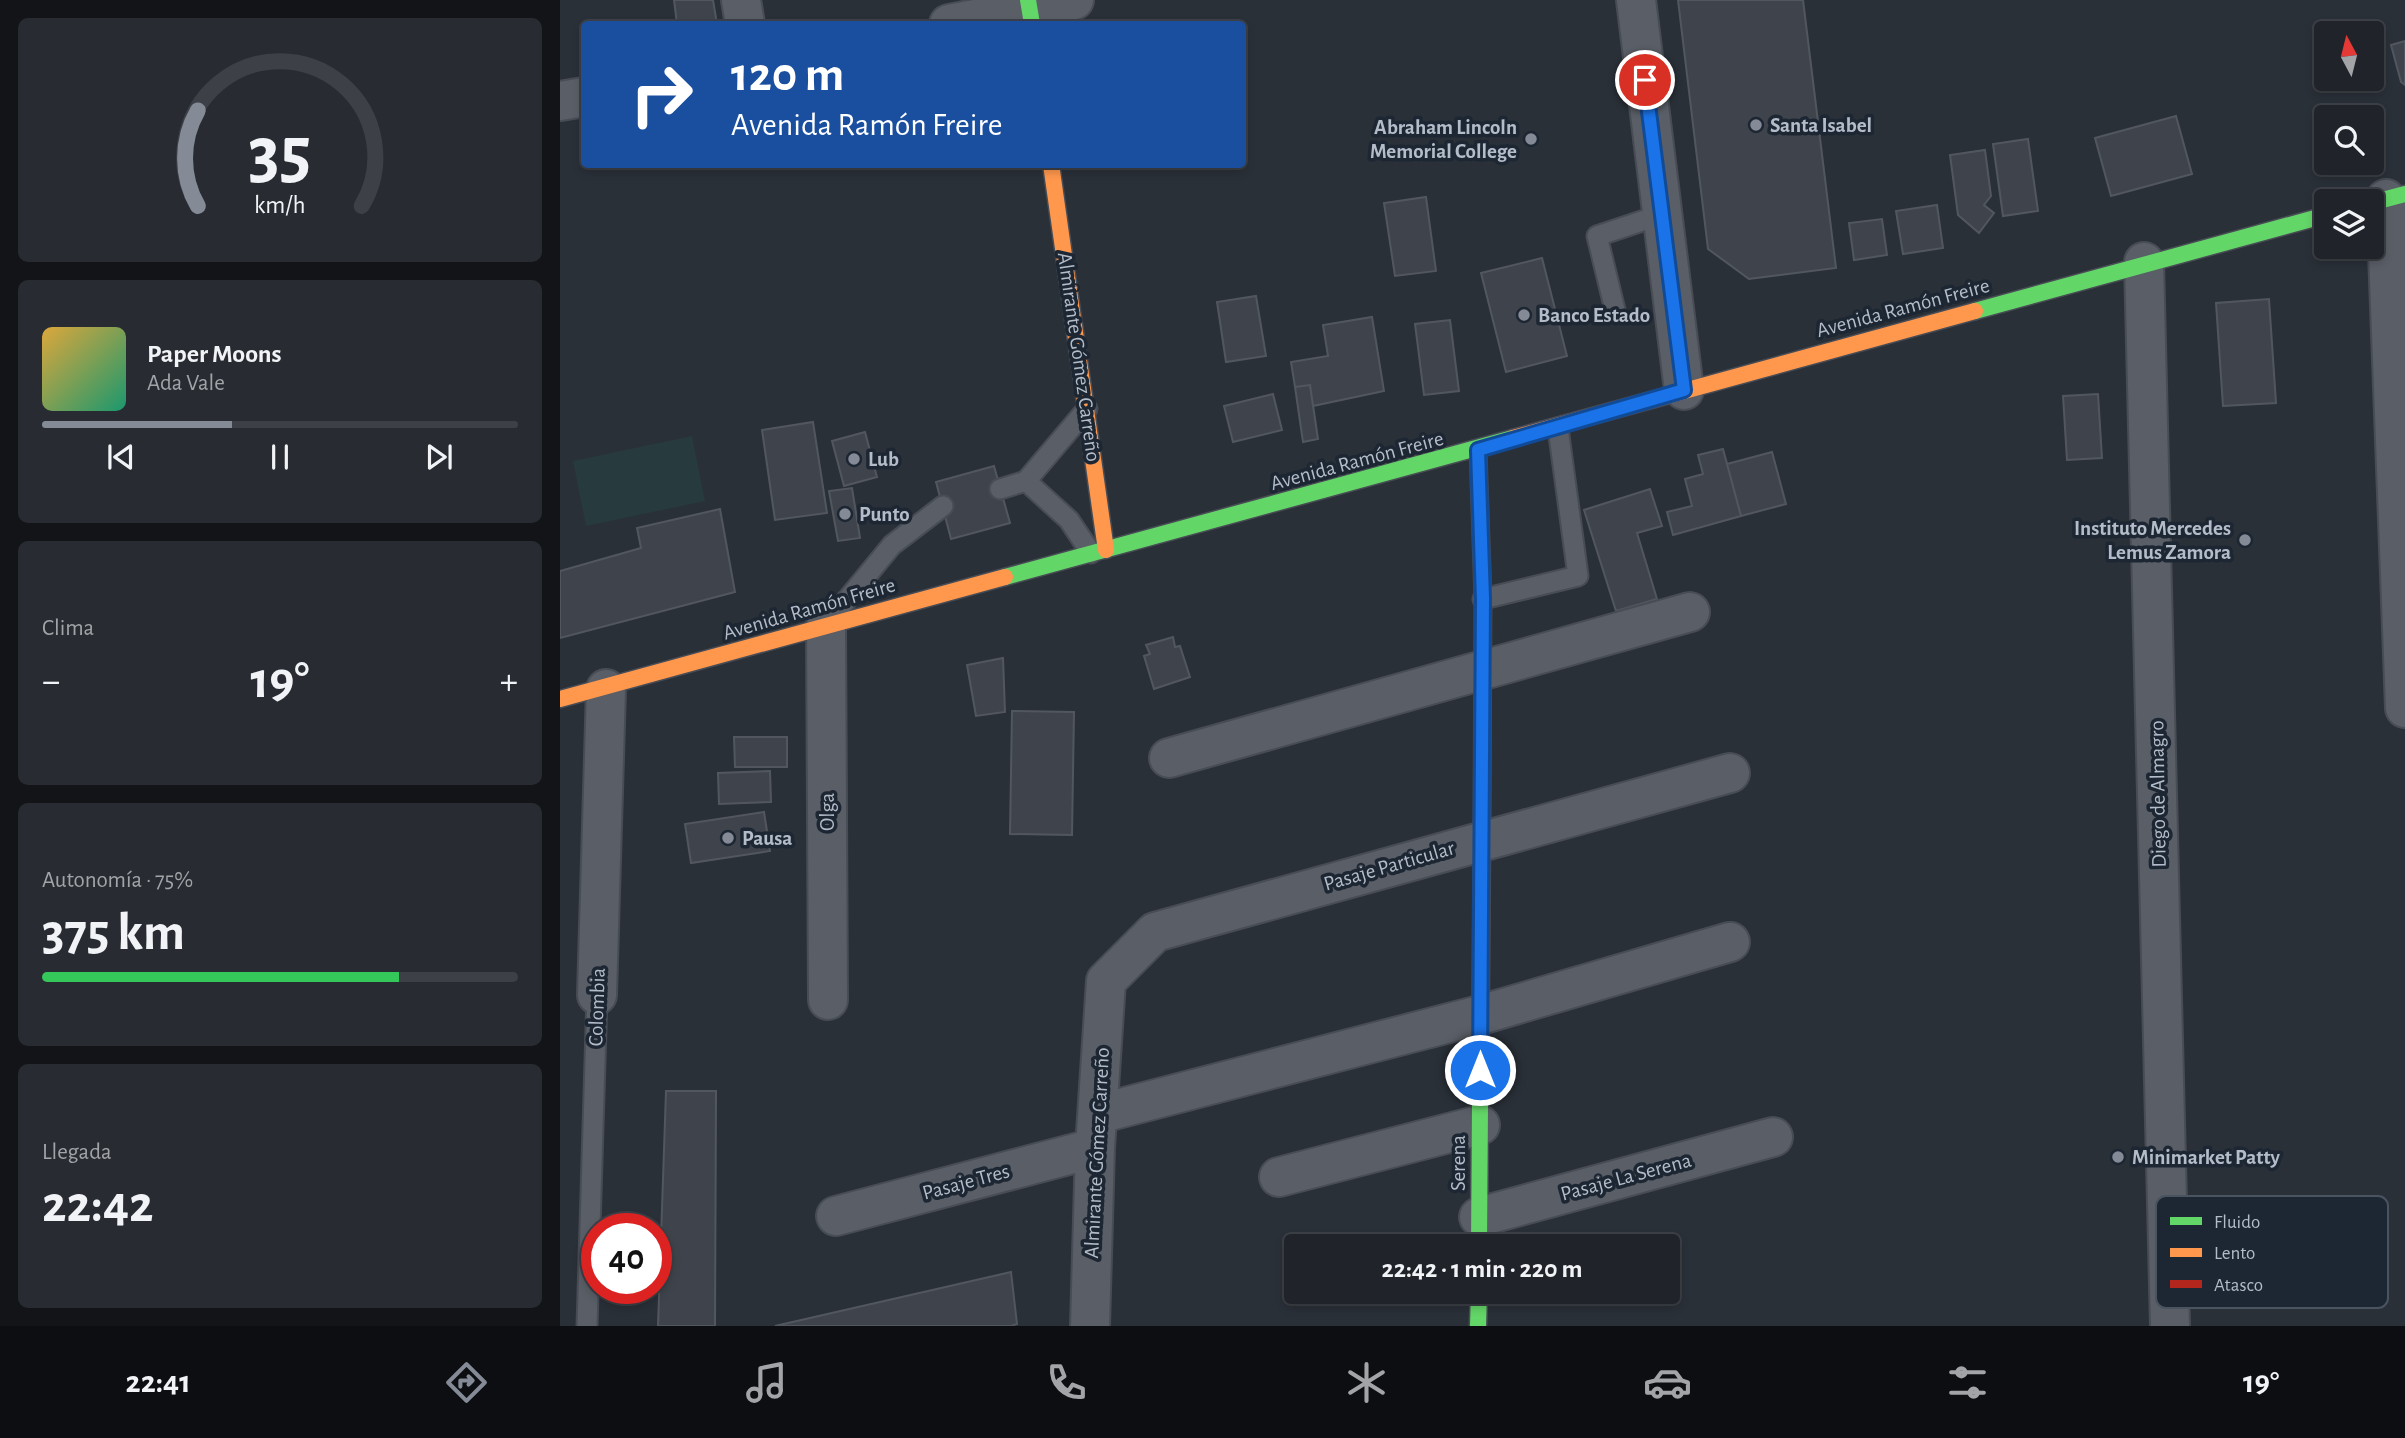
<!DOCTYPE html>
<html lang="es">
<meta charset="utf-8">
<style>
body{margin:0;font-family:"Alegreya Sans",sans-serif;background:#282c32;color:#f1f3f6;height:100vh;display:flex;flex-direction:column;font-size:26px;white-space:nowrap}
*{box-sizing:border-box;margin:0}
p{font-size:23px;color:#a2a4a8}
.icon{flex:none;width:38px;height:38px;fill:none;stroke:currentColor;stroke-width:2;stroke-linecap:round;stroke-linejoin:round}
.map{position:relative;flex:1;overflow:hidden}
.sheet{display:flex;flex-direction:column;gap:18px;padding:18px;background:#121417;width:560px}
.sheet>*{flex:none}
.hud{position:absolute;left:21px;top:21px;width:665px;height:147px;border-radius:7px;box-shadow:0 4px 10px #0003,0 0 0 2px #3d4147;background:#1a4fa0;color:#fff;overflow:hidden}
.needle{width:46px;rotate:353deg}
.controls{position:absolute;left:1754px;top:21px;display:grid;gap:14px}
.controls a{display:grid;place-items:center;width:70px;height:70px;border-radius:7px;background:#20242a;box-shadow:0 4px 10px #0003,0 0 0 2px #3d4147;font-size:35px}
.speed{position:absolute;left:21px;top:1213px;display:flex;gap:14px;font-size:35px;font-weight:700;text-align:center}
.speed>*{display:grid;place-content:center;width:91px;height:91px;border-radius:50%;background:#20242a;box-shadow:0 4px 10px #0003,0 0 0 2px #3d4147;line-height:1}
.speed .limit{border:10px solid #d22;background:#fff;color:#111}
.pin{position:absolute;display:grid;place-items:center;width:60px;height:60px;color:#fff;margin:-30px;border:4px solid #fff;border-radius:50%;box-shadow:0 2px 7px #0007}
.me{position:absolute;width:77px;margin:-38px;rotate:0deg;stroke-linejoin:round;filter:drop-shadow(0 0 5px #0008)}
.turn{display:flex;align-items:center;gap:24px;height:147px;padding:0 35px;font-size:32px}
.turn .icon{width:91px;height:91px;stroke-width:2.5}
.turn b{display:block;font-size:49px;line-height:60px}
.big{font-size:52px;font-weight:700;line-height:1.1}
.sheet .widget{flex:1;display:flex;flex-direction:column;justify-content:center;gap:10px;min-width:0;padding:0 24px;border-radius:10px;background:#282c32}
.sheet .dial{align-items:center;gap:0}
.dial svg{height:182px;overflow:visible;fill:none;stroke:#3d4147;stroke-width:7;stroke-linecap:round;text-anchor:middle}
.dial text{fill:#f1f3f6;stroke:none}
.song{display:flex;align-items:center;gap:21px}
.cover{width:84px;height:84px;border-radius:10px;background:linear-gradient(135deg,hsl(40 70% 55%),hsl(160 70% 35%))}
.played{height:7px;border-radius:4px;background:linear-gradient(90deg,#848b96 40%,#3d4147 40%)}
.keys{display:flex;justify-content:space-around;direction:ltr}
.heat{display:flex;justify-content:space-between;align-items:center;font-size:38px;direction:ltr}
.charge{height:10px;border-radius:5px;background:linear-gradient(90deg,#34c759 75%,#3d4147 0)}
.trip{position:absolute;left:724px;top:1234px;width:396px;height:70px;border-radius:7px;background:#20242a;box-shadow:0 4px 10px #0003,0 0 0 2px #3d4147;font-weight:700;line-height:70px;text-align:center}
.menu{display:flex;height:112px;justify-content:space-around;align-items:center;background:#0d0e11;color:#a2a4a8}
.menu .icon{width:49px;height:49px}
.menu .current{color:#848b96}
.menu b{font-size:32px;color:#f1f3f6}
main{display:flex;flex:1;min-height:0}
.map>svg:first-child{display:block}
.green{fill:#273a3e}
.building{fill:#3f444c;stroke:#52575f;stroke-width:2}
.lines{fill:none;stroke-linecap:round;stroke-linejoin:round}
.lane-casing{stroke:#484c55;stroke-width:23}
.street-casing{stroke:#484c55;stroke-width:42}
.fast-casing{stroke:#484c55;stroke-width:19}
.slow-casing{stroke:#484c55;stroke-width:19}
.jam-casing{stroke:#484c55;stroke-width:19}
.lane{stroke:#5a5e66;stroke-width:19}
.street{stroke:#5a5e66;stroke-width:38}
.fast{stroke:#63d668;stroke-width:16}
.slow{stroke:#ff974d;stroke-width:16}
.jam{stroke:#b3261e;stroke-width:16}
.route-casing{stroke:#114b97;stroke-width:18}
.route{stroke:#1a73e8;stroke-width:12}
.poi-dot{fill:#848b96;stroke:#1d2633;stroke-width:2.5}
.labels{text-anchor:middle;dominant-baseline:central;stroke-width:7;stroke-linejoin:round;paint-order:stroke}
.poi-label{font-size:21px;font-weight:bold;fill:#b4bcc9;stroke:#1d2633;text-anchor:start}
.street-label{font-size:21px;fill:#b4bcc9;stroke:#1d2633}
.key{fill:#1d2633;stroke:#4a5360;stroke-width:2}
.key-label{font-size:19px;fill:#b4bcc9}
</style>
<main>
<section class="sheet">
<div class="widget dial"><svg viewBox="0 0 100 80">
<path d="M14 69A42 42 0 1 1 86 69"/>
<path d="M14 69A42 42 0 0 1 14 27" stroke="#848b96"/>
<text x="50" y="56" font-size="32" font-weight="700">35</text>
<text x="50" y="72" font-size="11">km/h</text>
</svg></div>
<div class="widget">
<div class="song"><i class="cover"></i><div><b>Paper Moons</b><p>Ada Vale</p></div></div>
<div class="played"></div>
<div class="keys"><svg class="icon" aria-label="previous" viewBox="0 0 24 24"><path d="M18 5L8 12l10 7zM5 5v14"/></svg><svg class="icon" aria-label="pause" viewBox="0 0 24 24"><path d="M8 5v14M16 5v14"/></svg><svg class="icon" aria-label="next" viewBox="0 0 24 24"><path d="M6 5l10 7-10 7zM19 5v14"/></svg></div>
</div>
<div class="widget"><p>Clima</p>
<div class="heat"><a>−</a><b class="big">19°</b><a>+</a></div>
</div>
<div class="widget"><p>Autonomía · 75%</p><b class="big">375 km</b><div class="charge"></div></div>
<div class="widget"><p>Llegada</p><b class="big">22:42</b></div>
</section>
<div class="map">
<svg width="1845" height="1326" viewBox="0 0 1845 1326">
<rect width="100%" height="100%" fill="#2a3038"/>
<path class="green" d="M132,436L145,501L26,526L13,461Z"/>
<path class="building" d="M114,0H153L157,24H117Z
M1118,0H1243L1276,268L1189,279L1148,249Z
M1845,41V85L1841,82L1831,45Z
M1616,116L1632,174L1551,196L1535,138Z
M1468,139L1478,211L1443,216L1433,144Z
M1425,150L1431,196L1424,205L1434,213L1419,233L1398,215L1390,155Z
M866,197L876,271L835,276L824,203Z
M1377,205L1383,248L1343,254L1336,211Z
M1322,219L1327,255L1294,260L1289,223Z
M982,258L1007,356L946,372L921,273Z
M696,296L706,356L666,362L657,302Z
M1709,299L1716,403L1663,406L1656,303Z
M812,317L824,391L753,406L750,385L735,387L731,362L768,356L763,325Z
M890,320L899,391L864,395L855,324Z
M750,385L758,439L743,442L735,387Z
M713,394L722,430L673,442L664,406Z
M1538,394L1542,458L1507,460L1503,396Z
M253,422L267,513L215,520L202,430Z
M305,432L317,477L284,486L272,441Z
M1163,449L1181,516L1113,535L1107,512L1132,506L1125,479L1143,474L1138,455Z
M1212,452L1226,504L1181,516L1167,464Z
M434,466L450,523L391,539L376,482Z
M292,488L300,538L278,541L269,491Z
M1090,489L1102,526L1077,533L1097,599L1056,611L1024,510Z
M160,509L175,592L0,638V571L81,548L77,528Z
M613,637L615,647L620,646L630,677L594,689L584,656L590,654L586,645Z
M443,658L445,712L416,716L407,665Z
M452,711L514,712L512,835L450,834Z
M174,737H227V767H175Z
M210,771L211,802L159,804L158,773Z
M204,812L210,851L131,863L125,824Z
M106,1091H156L155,1326H98Z
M451,1272L457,1324L451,1326H215Z"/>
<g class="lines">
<defs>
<path id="lane" d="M1055,310L1037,236L1100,215
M466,481L509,520L531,553
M440,489L466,481L527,409
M923,599L1018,576L998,428
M271,619L332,545L383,506
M27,1326L37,995"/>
<path id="street" d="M181,0L185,24
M1076,0L1124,390
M389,24L514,0
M0,101L24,97
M1826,199L1845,708
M1584,262L1610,1326
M266,625L268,1000
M609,758L1130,612
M37,995L46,689
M538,1114L920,1015L1170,942
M719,1177L920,1125
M276,1216L535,1148
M919,1217L1213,1137
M530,1326L535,1148L546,981L595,932L1170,773"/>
<path id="fast" d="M468,0L472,24
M1811,203L1845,194
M1415,311L1766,215
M445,577L953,438
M919,1246L922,821
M918,1326L919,1292"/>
<path id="slow" d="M491,164L546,550
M953,438L1415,311
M0,699L445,577"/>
<path id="jam" d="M918,450L923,599L922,821"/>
</defs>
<use href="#lane" class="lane-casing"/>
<use href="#street" class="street-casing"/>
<use href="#fast" class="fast-casing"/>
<use href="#slow" class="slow-casing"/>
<use href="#jam" class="jam-casing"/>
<use href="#lane" class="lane"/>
<use href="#street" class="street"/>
<use href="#fast" class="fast"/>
<use href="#slow" class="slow"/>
<use href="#jam" class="jam"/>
</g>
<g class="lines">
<defs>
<path id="route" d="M920,1070L923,599L918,450L1124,390L1085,80"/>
</defs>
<use href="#route" class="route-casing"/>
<use href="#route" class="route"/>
</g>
<g class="poi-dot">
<circle cx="1196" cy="125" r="7"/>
<circle cx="971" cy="139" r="7"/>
<circle cx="964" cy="315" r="7"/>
<circle cx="294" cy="459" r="7"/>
<circle cx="285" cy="514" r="7"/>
<circle cx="1685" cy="540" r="7"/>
<circle cx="168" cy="838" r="7"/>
<circle cx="1558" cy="1157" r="7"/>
</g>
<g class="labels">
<g class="poi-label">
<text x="1210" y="125">Santa Isabel</text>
<text x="957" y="127" text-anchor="end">Abraham Lincoln<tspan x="957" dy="24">Memorial College</tspan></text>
<text x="978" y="315">Banco Estado</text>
<text x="308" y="459">Lub</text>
<text x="299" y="514">Punto</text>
<text x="1671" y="528" text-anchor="end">Instituto Mercedes<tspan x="1671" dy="24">Lemus Zamora</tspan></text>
<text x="182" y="838">Pausa</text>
<text x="1572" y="1157">Minimarket Patty</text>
</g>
<g class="street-label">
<text transform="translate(1343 308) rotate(-15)">Avenida Ramón Freire</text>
<text transform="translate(519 357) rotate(82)">Almirante Gómez Carreño</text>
<text transform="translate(797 461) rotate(-15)">Avenida Ramón Freire</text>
<text transform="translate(249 609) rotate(-16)">Avenida Ramón Freire</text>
<text transform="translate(1598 794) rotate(-91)">Diego de Almagro</text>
<text transform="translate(267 812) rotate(-90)">Olga</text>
<text transform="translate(829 866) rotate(-16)">Pasaje Particular</text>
<text transform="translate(37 1007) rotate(-88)">Colombia</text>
<text transform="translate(537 1153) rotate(-87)">Almirante Gómez Carreño</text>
<text transform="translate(898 1163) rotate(-90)">Serena</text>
<text transform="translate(1066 1177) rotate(-15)">Pasaje La Serena</text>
<text transform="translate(406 1182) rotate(-15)">Pasaje Tres</text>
</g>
</g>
<rect x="1596" y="1196" width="232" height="112" rx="10" class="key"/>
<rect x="1610" y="1217" width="32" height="8" fill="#63d668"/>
<rect x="1610" y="1248" width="32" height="9" fill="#ff974d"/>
<rect x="1610" y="1280" width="32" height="8" fill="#b3261e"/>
<g class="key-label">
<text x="1654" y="1228">Fluido</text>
<text x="1654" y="1259">Lento</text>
<text x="1654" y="1291">Atasco</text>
</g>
</svg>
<div class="controls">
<a><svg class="needle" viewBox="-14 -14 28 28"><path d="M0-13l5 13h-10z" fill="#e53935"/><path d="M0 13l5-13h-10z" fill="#a2a4a8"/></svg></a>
<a><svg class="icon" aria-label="search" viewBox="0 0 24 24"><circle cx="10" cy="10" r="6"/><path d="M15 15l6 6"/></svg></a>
<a><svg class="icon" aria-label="layers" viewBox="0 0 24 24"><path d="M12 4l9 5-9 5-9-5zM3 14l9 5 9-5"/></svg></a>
</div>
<div class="speed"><div class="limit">40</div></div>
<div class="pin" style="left:1085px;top:80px;background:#d93025"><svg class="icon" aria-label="arrive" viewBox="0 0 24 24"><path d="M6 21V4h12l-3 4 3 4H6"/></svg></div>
<svg class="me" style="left:920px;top:1070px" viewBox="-20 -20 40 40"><circle r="17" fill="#1a73e8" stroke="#fff" stroke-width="3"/><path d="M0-11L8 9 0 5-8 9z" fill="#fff"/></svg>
<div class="trip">22:42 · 1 min · 220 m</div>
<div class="hud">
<div class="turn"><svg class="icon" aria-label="right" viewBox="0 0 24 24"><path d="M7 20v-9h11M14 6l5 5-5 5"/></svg><div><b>120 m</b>Avenida Ramón Freire</div></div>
</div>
</div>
</main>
<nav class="menu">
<b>22:41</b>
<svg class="icon current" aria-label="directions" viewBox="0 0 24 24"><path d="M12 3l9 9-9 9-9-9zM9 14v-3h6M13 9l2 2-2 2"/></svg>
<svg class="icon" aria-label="music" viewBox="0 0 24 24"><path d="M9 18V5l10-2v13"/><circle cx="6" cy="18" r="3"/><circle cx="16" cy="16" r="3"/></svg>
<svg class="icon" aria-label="phone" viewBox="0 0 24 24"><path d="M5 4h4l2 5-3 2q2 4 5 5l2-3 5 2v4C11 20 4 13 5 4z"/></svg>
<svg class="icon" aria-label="climate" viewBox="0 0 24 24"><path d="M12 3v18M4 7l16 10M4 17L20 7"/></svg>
<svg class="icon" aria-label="car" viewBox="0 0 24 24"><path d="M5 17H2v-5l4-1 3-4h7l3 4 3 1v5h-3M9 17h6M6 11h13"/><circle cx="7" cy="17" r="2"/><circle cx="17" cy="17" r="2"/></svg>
<svg class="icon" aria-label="filters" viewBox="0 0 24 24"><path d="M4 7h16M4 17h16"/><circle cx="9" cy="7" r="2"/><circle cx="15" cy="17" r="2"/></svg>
<b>19°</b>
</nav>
